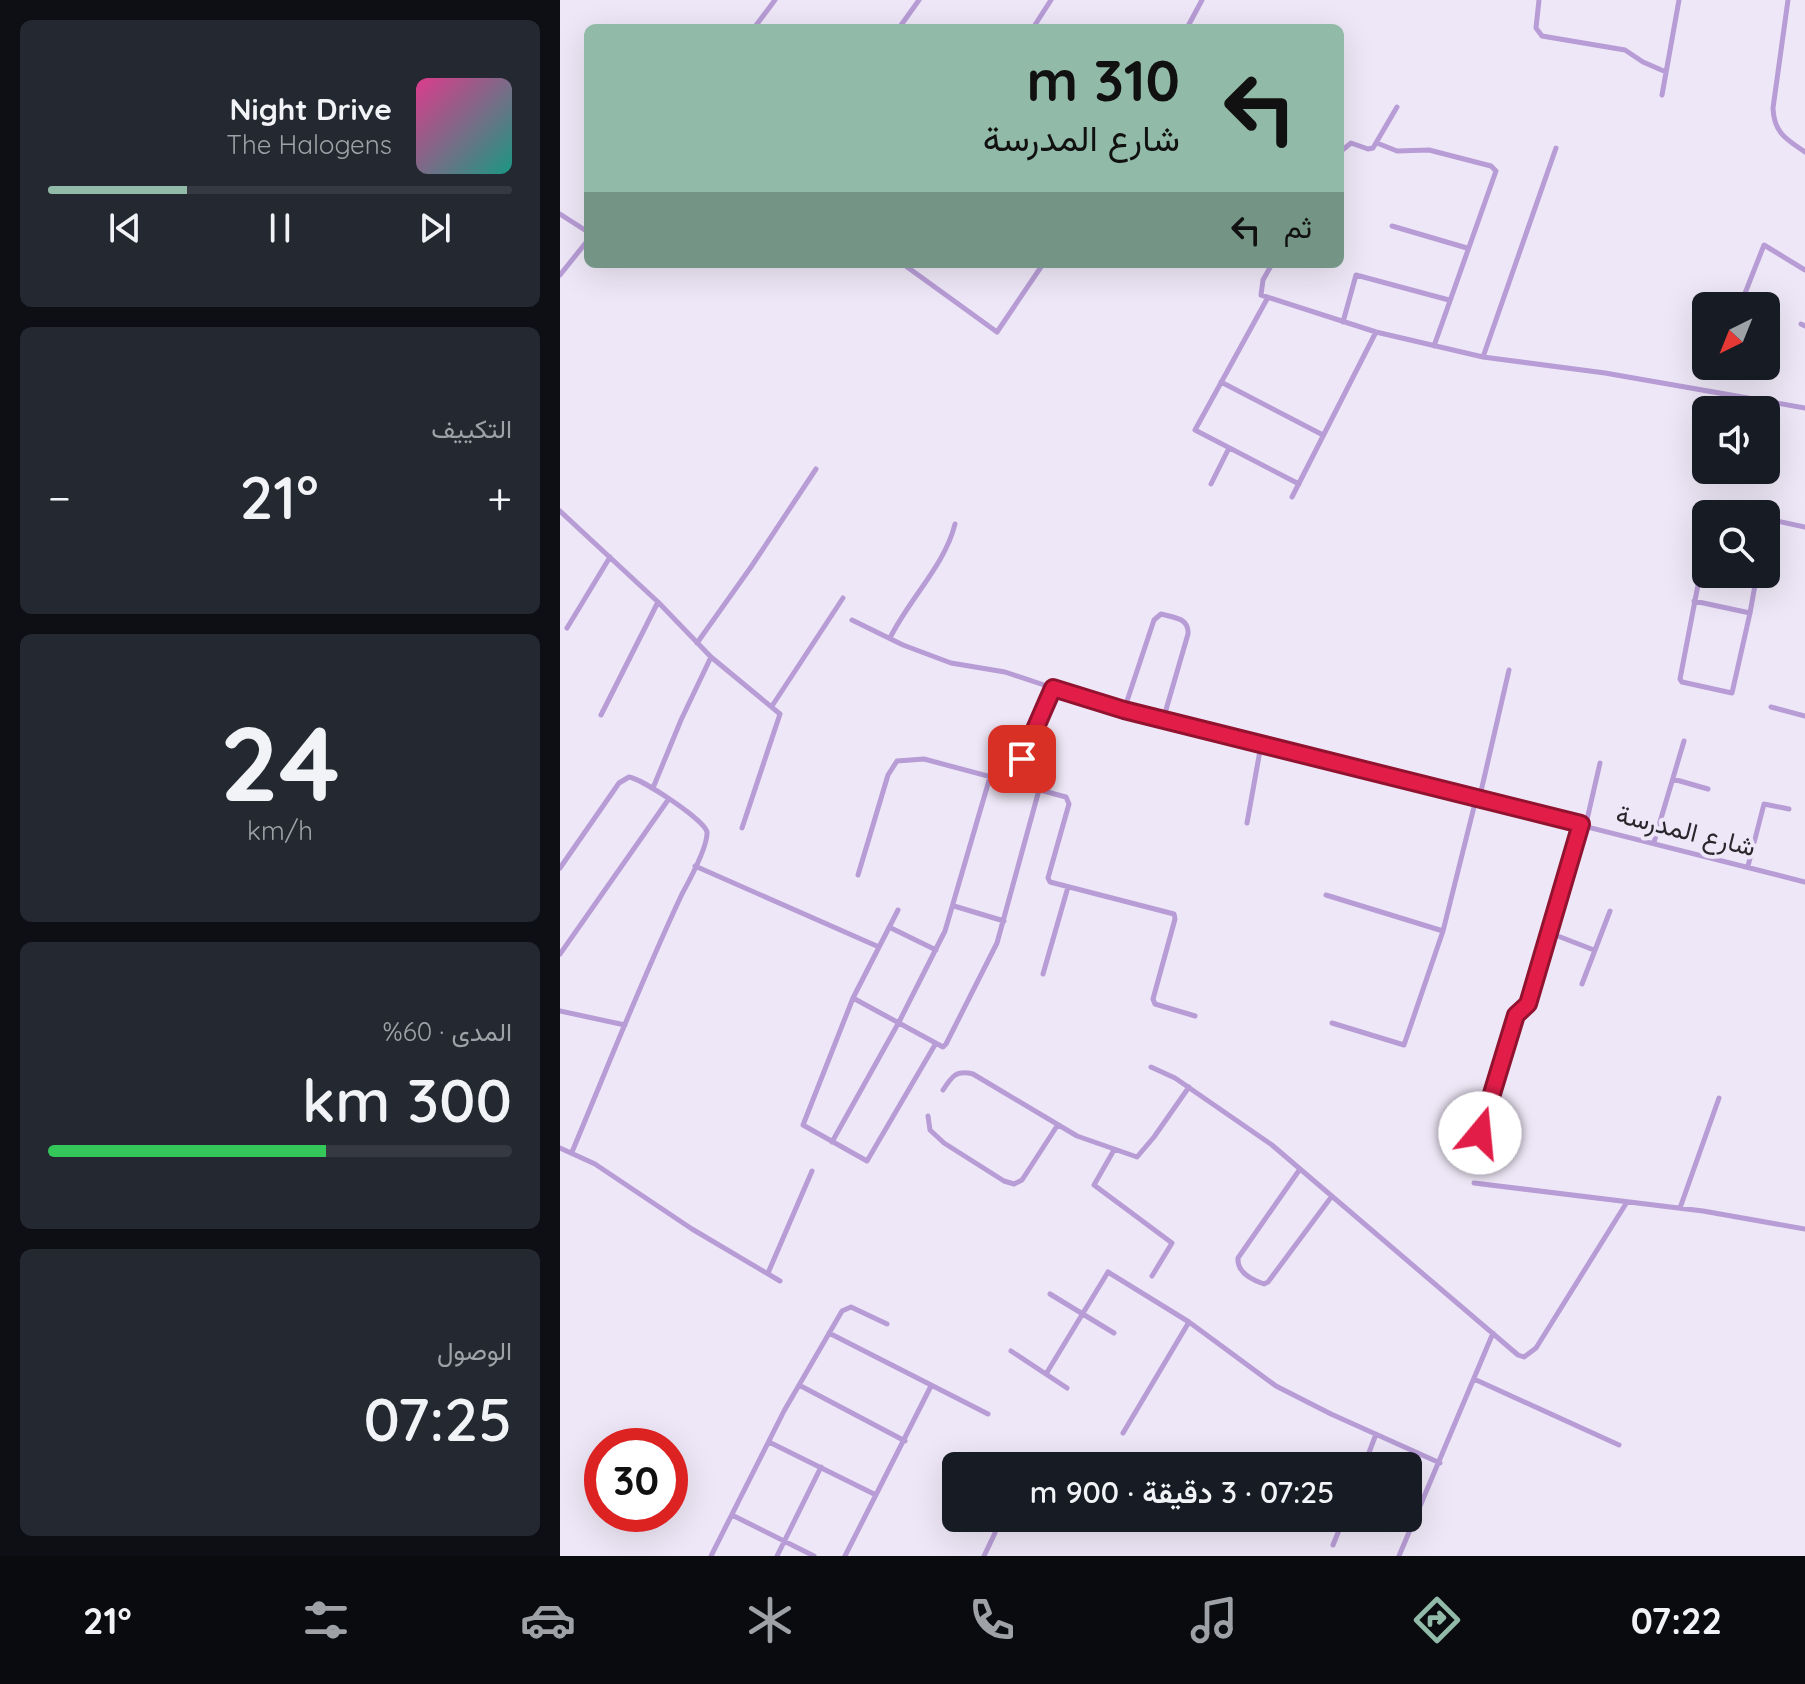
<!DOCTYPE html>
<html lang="ar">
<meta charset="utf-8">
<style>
body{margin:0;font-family:Quicksand,Vazirmatn,sans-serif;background:#242831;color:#f1f3f6;direction:rtl;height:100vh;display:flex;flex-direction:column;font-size:30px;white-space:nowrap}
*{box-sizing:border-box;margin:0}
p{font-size:26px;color:#9ea1a6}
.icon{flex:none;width:44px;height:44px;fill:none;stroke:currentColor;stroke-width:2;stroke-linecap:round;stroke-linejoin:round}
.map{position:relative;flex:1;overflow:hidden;direction:ltr}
.drawer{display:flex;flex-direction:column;gap:20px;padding:20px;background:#0d0f14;width:560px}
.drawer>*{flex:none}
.top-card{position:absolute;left:24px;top:24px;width:760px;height:244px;border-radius:12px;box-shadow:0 8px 32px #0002;direction:rtl;background:#91baa8;color:#111;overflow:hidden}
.needle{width:52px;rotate:223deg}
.buttons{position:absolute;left:1132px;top:292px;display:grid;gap:16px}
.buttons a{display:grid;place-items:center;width:88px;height:88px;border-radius:12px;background:#171b24;box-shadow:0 8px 32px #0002;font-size:40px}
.speed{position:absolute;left:24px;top:1428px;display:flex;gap:16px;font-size:40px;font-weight:700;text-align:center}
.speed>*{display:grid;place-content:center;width:104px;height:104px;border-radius:50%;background:#171b24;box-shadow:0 8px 32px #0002;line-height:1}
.speed .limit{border:12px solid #d22;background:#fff;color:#111}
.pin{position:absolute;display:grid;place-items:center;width:68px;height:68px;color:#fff;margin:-34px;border-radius:16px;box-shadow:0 4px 12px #0006}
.me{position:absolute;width:88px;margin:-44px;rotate:17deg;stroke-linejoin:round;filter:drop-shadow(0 0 6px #0008)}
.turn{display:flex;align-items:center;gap:28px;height:168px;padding:0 32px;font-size:36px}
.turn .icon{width:104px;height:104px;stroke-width:2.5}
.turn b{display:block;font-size:56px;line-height:68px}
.then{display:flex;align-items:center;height:76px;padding:0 32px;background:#0003;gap:16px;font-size:30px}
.big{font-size:60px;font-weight:600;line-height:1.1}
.drawer .tile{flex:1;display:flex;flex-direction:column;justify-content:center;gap:12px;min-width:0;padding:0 28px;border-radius:12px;background:#242831}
.drawer .dial{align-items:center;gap:0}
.dial b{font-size:104px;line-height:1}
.song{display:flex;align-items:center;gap:24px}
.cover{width:96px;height:96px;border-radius:12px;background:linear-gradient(135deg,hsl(330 70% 55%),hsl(170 70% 35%))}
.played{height:8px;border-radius:4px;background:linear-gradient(90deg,#91baa8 30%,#363941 30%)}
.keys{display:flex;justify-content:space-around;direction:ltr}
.heat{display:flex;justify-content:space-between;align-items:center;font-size:44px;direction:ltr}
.charge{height:12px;border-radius:6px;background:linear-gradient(90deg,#34c759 60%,#363941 0)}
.trip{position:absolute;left:382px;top:1452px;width:480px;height:80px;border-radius:12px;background:#171b24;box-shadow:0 8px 32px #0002;font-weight:600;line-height:80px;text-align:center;direction:rtl}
.tabs{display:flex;height:128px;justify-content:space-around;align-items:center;background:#090b0e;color:#9ea1a6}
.tabs .icon{width:56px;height:56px}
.tabs .current{color:#91baa8}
.tabs b{font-size:36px;color:#f1f3f6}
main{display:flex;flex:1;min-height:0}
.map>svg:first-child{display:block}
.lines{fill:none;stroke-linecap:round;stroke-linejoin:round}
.minor{stroke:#b79cd5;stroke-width:5}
.route-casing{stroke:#92132f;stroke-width:20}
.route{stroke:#e11d48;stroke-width:14}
.labels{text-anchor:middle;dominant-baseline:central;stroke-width:8;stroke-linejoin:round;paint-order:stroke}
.street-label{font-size:26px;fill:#29262c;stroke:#eee7f7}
</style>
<main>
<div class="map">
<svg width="1245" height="1556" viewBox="0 0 1245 1556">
<rect width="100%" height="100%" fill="#eee7f7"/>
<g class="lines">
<path class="minor" d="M979,0L976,28L982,36L1065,50L1083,62L1106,72
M1228,0L1213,108C1214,133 1226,139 1245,152
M194,28L215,0
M339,28L359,0
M473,28L491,0
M627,28L642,0
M1102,95L1119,0
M817,143L837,151L869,150L931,166L936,171L874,346
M780,152L791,143L808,149L813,148L837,107
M0,214L28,232
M832,226L907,248
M343,264L437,332L483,264
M712,264L703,280L701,295L816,332L923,357L1045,373L1245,408
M0,275L28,240
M707,299L635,430L739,484
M1180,306L1204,245L1245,270
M783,322L796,275L889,300
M1241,324L1245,326
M923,357L996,148
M661,382L763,435
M651,484L669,448
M732,497L816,332
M0,511L98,602L151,657L220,714L182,828
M1206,531L1217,521L1245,527
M1134,601L1190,613L1172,693L1122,682L1120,679L1146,543
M1190,613L1197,574
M292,620L343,645L391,663L445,672L493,688
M7,628L50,557
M330,638C349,599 385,565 395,524
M137,643L191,567L256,469
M212,706L283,598
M1211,707L1245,716
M564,710L594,620L601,614C615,618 629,618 628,634L603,720
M41,715L98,602
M1113,779L1148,789
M453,782L493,688L564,710L1245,882
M93,788L121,720L151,657
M919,800L949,670
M687,823L701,745
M1026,824L1040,763
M1094,842L1124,741
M135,866L319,947
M1188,866L1204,804L1229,809
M0,868L59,783L69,777C82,779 145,820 147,832C148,847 129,881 122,894C82,979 48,1066 12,1152
M298,875L328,775L337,761L364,759L506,797L509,804L488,878L490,882L614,914L615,919L593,999L595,1004L635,1016
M766,895L883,931
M394,906L444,921
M338,910L293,998L243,1125L307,1161L376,1043
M329,927L376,950
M990,933L1034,950
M0,954L108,800
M483,974L508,887
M1022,984L1050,911
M293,998L383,1047L386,1044L437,943L479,790
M0,1011L65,1025
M772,1023L844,1045L883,931L916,799
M591,1067L615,1078L712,1145L958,1355L964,1357L976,1348L1067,1202
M383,1090C392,1076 396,1070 413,1074L517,1136L577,1157L594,1137L629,1087
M368,1116L370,1130L384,1143L444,1181L454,1184L462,1180L497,1126
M272,1142L339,1022L385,931L430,777
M0,1148L35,1164L132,1229L220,1281
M554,1150L534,1185L612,1243L592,1276
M911,1163L956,1015L968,1004L1021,824
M740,1169L678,1258C677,1272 692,1280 704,1284L708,1282L772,1196
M914,1183L1143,1211L1245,1229
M1120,1208L1159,1098
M208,1273L252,1171
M490,1294L554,1333
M269,1333L428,1414
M451,1351L507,1388
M486,1374L548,1272L629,1322L716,1386L771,1414L880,1463
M914,1379L1059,1445
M239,1385L345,1441
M563,1433L629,1322
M209,1442L316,1495
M804,1466L816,1434
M172,1515L254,1556
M773,1545L784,1518
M151,1556L224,1411L282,1311L291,1307L327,1324
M217,1556L261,1467
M285,1556L371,1386
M424,1556L435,1533
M839,1556L933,1333"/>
</g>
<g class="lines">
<defs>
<path id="route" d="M462,759L493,688L564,710L1021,824L968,1004L956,1015L920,1133"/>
</defs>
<use href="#route" class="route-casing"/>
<use href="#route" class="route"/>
</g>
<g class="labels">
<g class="street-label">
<text transform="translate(1126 830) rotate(14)">شارع المدرسة</text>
</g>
</g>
</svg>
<div class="buttons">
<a><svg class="needle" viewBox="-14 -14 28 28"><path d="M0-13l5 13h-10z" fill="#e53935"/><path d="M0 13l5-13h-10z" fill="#9ea1a6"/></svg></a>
<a><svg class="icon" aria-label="sound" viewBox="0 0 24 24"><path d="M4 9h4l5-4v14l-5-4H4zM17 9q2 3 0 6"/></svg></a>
<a><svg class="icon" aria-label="search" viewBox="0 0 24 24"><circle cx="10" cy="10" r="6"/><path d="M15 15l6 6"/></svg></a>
</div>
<div class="speed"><div class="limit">30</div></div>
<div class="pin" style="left:462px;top:759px;background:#d93025"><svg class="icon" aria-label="arrive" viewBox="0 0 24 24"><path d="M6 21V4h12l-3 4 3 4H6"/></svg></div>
<svg class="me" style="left:920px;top:1133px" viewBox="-20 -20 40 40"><circle r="19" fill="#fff"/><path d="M0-13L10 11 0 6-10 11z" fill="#e11d48"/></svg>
<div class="trip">07:25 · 3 دقيقة · 900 m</div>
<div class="top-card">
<div class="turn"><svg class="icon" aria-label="left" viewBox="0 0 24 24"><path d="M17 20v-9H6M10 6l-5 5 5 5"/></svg><div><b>310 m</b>شارع المدرسة</div></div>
<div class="then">ثم<svg class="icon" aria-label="left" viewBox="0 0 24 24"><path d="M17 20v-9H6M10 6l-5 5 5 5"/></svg></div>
</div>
</div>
<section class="drawer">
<div class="tile">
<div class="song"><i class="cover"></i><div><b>Night Drive</b><p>The Halogens</p></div></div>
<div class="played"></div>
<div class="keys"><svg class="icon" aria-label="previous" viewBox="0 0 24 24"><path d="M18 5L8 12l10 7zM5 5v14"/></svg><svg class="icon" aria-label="pause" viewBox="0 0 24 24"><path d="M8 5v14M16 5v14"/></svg><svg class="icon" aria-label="next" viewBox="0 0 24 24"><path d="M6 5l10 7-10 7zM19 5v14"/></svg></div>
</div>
<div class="tile"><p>التكييف</p>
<div class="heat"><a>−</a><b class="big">21°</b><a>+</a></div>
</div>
<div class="tile dial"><b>24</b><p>km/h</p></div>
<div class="tile"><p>المدى · 60%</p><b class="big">300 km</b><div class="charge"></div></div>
<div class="tile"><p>الوصول</p><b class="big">07:25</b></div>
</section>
</main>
<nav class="tabs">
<b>07:22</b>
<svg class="icon current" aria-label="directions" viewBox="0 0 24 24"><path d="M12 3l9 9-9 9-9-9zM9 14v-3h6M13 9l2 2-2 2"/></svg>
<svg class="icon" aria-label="music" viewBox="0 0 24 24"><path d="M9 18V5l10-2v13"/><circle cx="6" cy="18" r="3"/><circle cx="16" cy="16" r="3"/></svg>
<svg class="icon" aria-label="phone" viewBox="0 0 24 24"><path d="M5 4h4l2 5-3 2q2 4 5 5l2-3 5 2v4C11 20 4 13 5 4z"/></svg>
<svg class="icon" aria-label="climate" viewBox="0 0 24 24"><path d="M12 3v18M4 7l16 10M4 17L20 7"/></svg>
<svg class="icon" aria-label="car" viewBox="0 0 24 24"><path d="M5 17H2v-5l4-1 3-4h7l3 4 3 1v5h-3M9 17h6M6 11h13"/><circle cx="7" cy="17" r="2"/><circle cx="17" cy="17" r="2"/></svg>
<svg class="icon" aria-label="filters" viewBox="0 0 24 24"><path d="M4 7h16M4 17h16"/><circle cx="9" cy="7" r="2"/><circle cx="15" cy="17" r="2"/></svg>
<b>21°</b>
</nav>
